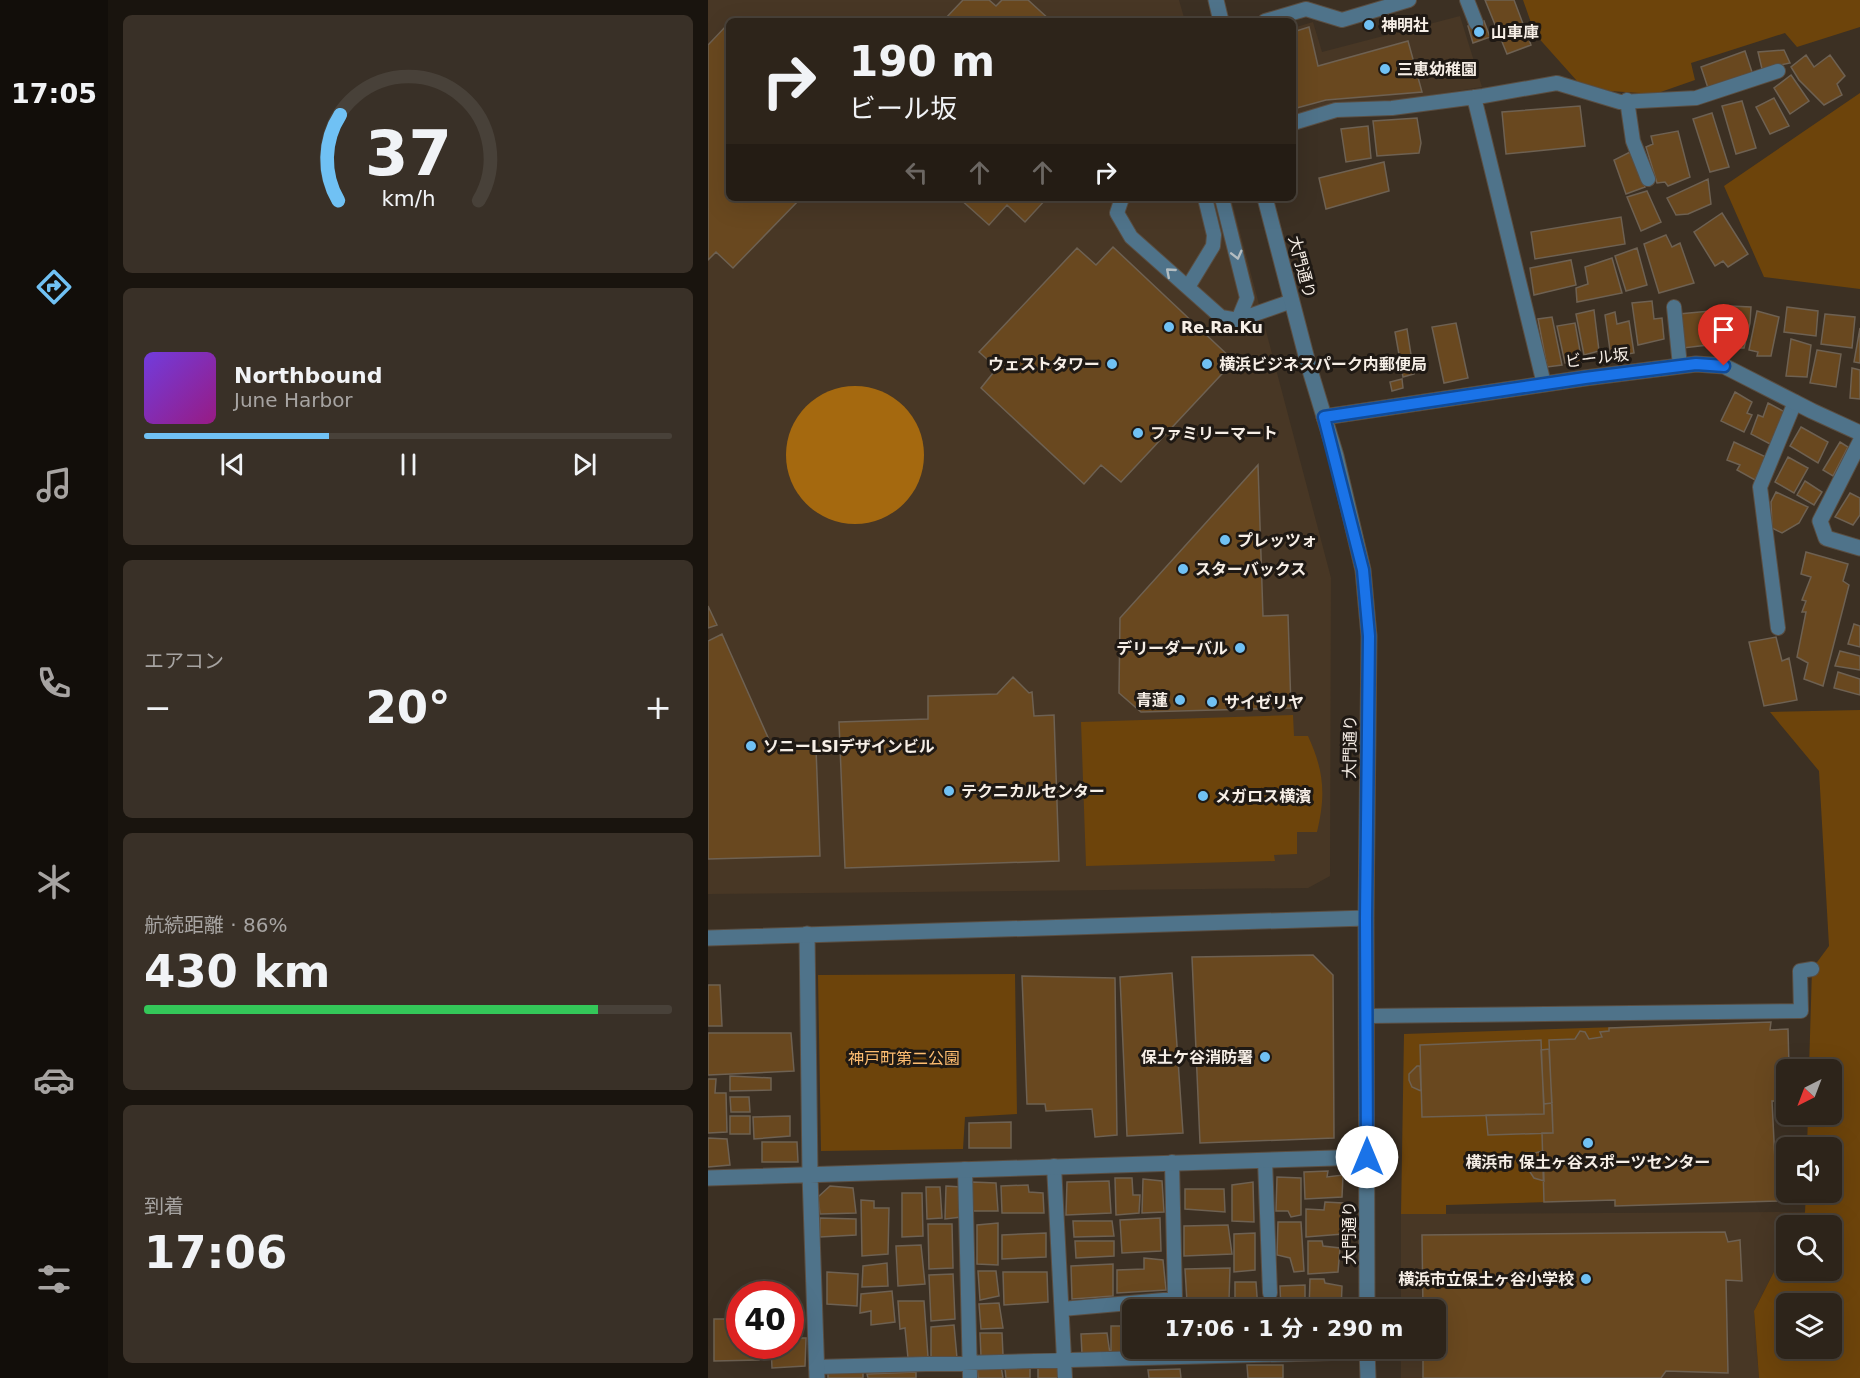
<!DOCTYPE html>
<html lang="ja">
<meta charset="utf-8">
<style>
body{margin:0;font-family:"DejaVu Sans","Noto Sans JP",sans-serif;background:#393027;color:#f1f3f6;height:100vh;display:flex;flex-direction:column;font-size:22px;white-space:nowrap}
*{box-sizing:border-box;margin:0}
p{font-size:20px;color:#a7a4a2}
.icon{flex:none;width:33px;height:33px;fill:none;stroke:currentColor;stroke-width:2;stroke-linecap:round;stroke-linejoin:round}
.map{position:relative;flex:1;overflow:hidden}
.details{display:flex;flex-direction:column;gap:15px;padding:15px;background:#19140e;width:600px}
.details>*{flex:none}
.hud{position:absolute;left:18px;top:18px;width:570px;height:183px;border-radius:9px;box-shadow:0 6px 24px #0002,0 0 0 2px #484139;background:#2d241a;color:#f1f3f6;overflow:hidden}
.needle{width:39px;rotate:222deg}
.buttons{position:absolute;left:1068px;top:1059px;display:grid;gap:12px}
.buttons a{display:grid;place-items:center;width:66px;height:66px;border-radius:9px;background:#2d241a;box-shadow:0 6px 24px #0002,0 0 0 2px #484139;font-size:30px}
.speed{position:absolute;left:18px;top:1281px;display:flex;gap:12px;font-size:30px;font-weight:700;text-align:center}
.speed>*{display:grid;place-content:center;width:78px;height:78px;border-radius:50%;background:#2d241a;box-shadow:0 6px 24px #0002,0 0 0 2px #484139;line-height:1}
.speed .limit{border:9px solid #d22;background:#fff;color:#111}
.pin{position:absolute;display:grid;place-items:center;width:51px;height:51px;color:#fff;margin:-62px -26px;border-radius:50% 50% 50% 0;rotate:-45deg;box-shadow:0 0 6px #0007}
.pin .icon{rotate:45deg}
.me{position:absolute;width:66px;margin:-33px;rotate:0deg;stroke-linejoin:round;filter:drop-shadow(0 0 4px #0008)}
.turn{display:flex;align-items:center;gap:21px;height:126px;padding:0 24px;font-size:27px}
.turn .icon{width:78px;height:78px;stroke-width:2.5}
.turn b{display:block;font-size:42px;line-height:51px}
.lanes{display:flex;align-items:center;height:57px;padding:0 24px;background:#0003;justify-content:center;gap:30px;direction:ltr}
.lanes .off{opacity:.35}
.big{font-size:45px;font-weight:700;line-height:1.1}
.details .tile{flex:1;display:flex;flex-direction:column;justify-content:center;gap:9px;min-width:0;padding:0 21px;border-radius:9px;background:#393027}
.details .dial{align-items:center;gap:0}
.dial svg{height:156px;overflow:visible;fill:none;stroke:#484139;stroke-width:7;stroke-linecap:round;text-anchor:middle}
.dial text{fill:#f1f3f6;stroke:none}
.song{display:flex;align-items:center;gap:18px}
.cover{width:72px;height:72px;border-radius:9px;background:linear-gradient(135deg,hsl(260 70% 55%),hsl(310 70% 35%))}
.played{height:6px;border-radius:3px;background:linear-gradient(90deg,#70c1f4 35%,#484139 35%)}
.keys{display:flex;justify-content:space-around;direction:ltr}
.heat{display:flex;justify-content:space-between;align-items:center;font-size:33px;direction:ltr}
.charge{height:9px;border-radius:4px;background:linear-gradient(90deg,#34c759 86%,#484139 0)}
.trip{position:absolute;left:414px;top:1299px;width:324px;height:60px;border-radius:9px;background:#2d241a;box-shadow:0 6px 24px #0002,0 0 0 2px #484139;font-weight:700;line-height:60px;text-align:center}
main{display:flex;flex:1;min-height:0}
.menu{display:flex;flex-direction:column;width:108px;justify-content:space-around;align-items:center;background:#120e0a;color:#a7a4a2}
.menu .icon{width:42px;height:42px}
.menu .current{color:#70c1f4}
.menu b{font-size:27px;color:#f1f3f6}
.map>svg:first-child{display:block}
.built{fill:#483725}
.green{fill:#6d440b;fill-rule:evenodd}
.water{fill:#a5690f}
.building{fill:#69481f;stroke:#6e6152;stroke-width:1.5}
.lines{fill:none;stroke-linecap:round;stroke-linejoin:round}
.service-casing{stroke:#5a4e42;stroke-width:16}
.minor-casing{stroke:#5a4e42;stroke-width:17}
.tertiary-casing{stroke:#5a4e42;stroke-width:17}
.service{stroke:#4f738a;stroke-width:14}
.minor{stroke:#4f738a;stroke-width:15}
.tertiary{stroke:#4f738a;stroke-width:15}
.oneway{stroke:#b3bdc1}
.route-casing{stroke:#114b97;stroke-width:15}
.route{stroke:#1a73e8;stroke-width:10}
.poi-dot{fill:#70c1f4;stroke:#1f1914;stroke-width:2}
.labels{text-anchor:middle;dominant-baseline:central;stroke-width:6;stroke-linejoin:round;paint-order:stroke}
.poi-label{font-size:16px;font-weight:bold;fill:#f6eee6;stroke:#1f1914;text-anchor:start}
.street-label{font-size:16px;fill:#f6eee6;stroke:#1f1914}
.park-label{font-size:16px;fill:#ffbe71;stroke:#1f1914}
</style>
<main>
<nav class="menu">
<b>17:05</b>
<svg class="icon current" aria-label="directions" viewBox="0 0 24 24"><path d="M12 3l9 9-9 9-9-9zM9 14v-3h6M13 9l2 2-2 2"/></svg>
<svg class="icon" aria-label="music" viewBox="0 0 24 24"><path d="M9 18V5l10-2v13"/><circle cx="6" cy="18" r="3"/><circle cx="16" cy="16" r="3"/></svg>
<svg class="icon" aria-label="phone" viewBox="0 0 24 24"><path d="M5 4h4l2 5-3 2q2 4 5 5l2-3 5 2v4C11 20 4 13 5 4z"/></svg>
<svg class="icon" aria-label="climate" viewBox="0 0 24 24"><path d="M12 3v18M4 7l16 10M4 17L20 7"/></svg>
<svg class="icon" aria-label="car" viewBox="0 0 24 24"><path d="M5 17H2v-5l4-1 3-4h7l3 4 3 1v5h-3M9 17h6M6 11h13"/><circle cx="7" cy="17" r="2"/><circle cx="17" cy="17" r="2"/></svg>
<svg class="icon" aria-label="filters" viewBox="0 0 24 24"><path d="M4 7h16M4 17h16"/><circle cx="9" cy="7" r="2"/><circle cx="15" cy="17" r="2"/></svg>
</nav>
<section class="details">
<div class="tile dial"><svg viewBox="0 0 100 80">
<path d="M14 69A42 42 0 1 1 86 69"/>
<path d="M14 69A42 42 0 0 1 15 25" stroke="#70c1f4"/>
<text x="50" y="56" font-size="32" font-weight="700">37</text>
<text x="50" y="72" font-size="11">km/h</text>
</svg></div>
<div class="tile">
<div class="song"><i class="cover"></i><div><b>Northbound</b><p>June Harbor</p></div></div>
<div class="played"></div>
<div class="keys"><svg class="icon" aria-label="previous" viewBox="0 0 24 24"><path d="M18 5L8 12l10 7zM5 5v14"/></svg><svg class="icon" aria-label="pause" viewBox="0 0 24 24"><path d="M8 5v14M16 5v14"/></svg><svg class="icon" aria-label="next" viewBox="0 0 24 24"><path d="M6 5l10 7-10 7zM19 5v14"/></svg></div>
</div>
<div class="tile"><p>エアコン</p>
<div class="heat"><a>−</a><b class="big">20°</b><a>+</a></div>
</div>
<div class="tile"><p>航続距離 · 86%</p><b class="big">430 km</b><div class="charge"></div></div>
<div class="tile"><p>到着</p><b class="big">17:06</b></div>
</section>
<div class="map">
<svg width="1152" height="1378" viewBox="0 0 1152 1378">
<rect width="100%" height="100%" fill="#3c3023"/>
<path class="built" d="M0,0H471L477,21H21V198H523L623,578L622,876L600,888L0,894Z
M752,16L774,87L585,117V28L605,22L614,52Z
M1097,1212L1090,1225L1078,1226V1248L1046,1311L1051,1378H693V1349L728,1348V1310L693,1309V1214Z"/>
<path class="green" d="M815,0H1152V27L1089,47L1077,33L983,63L987,80L947,94L902,91L869,81L827,34Z
M1152,93V289L1056,277L1016,186Z
M1152,710V1378H1051L1046,1311L1078,1248V1270H1124V1226L1090,1225L1097,1212L1098,1193L1124,1192V1148L1099,1147L1100,1115L1124,1114V1070L1101,1069L1104,969L1121,946L1111,771L1062,712ZM1078,1304H1124V1348H1078Z
M585,715L586,736H600C616,771 618,794 609,832H589V854L566,855L567,861L378,866L373,722Z
M307,974L309,1114L257,1117L255,1149L113,1151L110,975Z
M1063,1022V1030L1080,1029L1081,1067L1077,1068L1076,1076L1069,1077L1070,1101L1064,1102L1069,1201L907,1200L738,1205V1214H693L696,1034Z"/>
<path class="water" d="M78 455a69 69 0 1 1 138 0a69 69 0 1 1-138 0Z"/>
<path class="building" d="M255,0H281L288,6L294,0H320L343,21H235Z
M777,0H806L823,45L799,54Z
M776,21L782,37L765,43L760,26Z
M19,25L21,27V198H93L25,268L8,252L0,260V45Z
M601,27L610,66L700,41L714,92L618,100L585,109V32Z
M1076,50L1082,63L1054,69L1050,52Z
M1037,51L1045,75L1000,88L993,67Z
M1098,55L1106,67L1122,55L1137,76L1129,84L1134,95L1116,105L1091,80L1083,67Z
M1083,75L1101,101L1082,114L1066,88Z
M1066,98L1081,126L1062,134L1048,107Z
M1034,101L1048,148L1028,154L1014,106Z
M872,106L877,146L798,154L794,112Z
M1004,113L1021,167L1002,172L985,119Z
M709,118L713,143L711,153L669,156L665,121Z
M660,126L663,158L638,162L633,129Z
M970,131L982,177L960,186L957,182L949,183L938,147L945,144L943,136Z
M922,152L937,187L918,194L906,160Z
M676,162L681,191L618,209L611,178Z
M1000,179L1003,204L980,214L968,215L959,198Z
M939,191L953,222L933,231L919,197Z
M251,198H339L317,222L299,205L281,225Z
M1014,213L1040,254L1020,267L1015,261L1007,266L986,232Z
M913,217L917,244L827,259L823,232Z
M958,235L964,247L972,243L986,283L951,293L936,244Z
M405,247L526,361L413,482L393,465L376,484L273,388L289,368L271,352L369,248L388,265Z
M929,248L939,285L918,291L907,256Z
M904,258L914,293L869,302L868,288L880,284L877,267Z
M863,260L868,285L826,295L822,268Z
M944,301L946,319L954,318L956,339L930,345L924,303Z
M1022,306L1043,307L1042,323L1036,348H1020Z
M1079,307L1110,311L1108,336L1076,332Z
M886,310L891,351L876,355L868,314Z
M1002,311L1003,318L1016,316L1018,332L999,337L1000,345L975,348L971,314Z
M1049,311L1071,317L1063,356H1049L1050,352L1041,350Z
M907,312L909,324L921,321L926,353L903,357L897,315Z
M1117,314L1147,317L1144,348L1113,344Z
M844,317L854,365L839,367L830,319Z
M748,323L760,378L736,383L724,327Z
M867,323L874,362L857,363L849,326Z
M1152,328V363L1146,362Z
M699,329L706,374L695,377L687,332Z
M1083,339L1103,345L1099,377L1078,376Z
M1109,350L1133,354L1128,387L1102,383Z
M1144,368L1152,370V399L1142,398Z
M694,379L695,388L684,391L682,382Z
M1027,392L1044,402L1039,413L1044,415L1036,432L1013,421Z
M1060,403L1077,412L1062,444L1043,434L1050,415L1055,417Z
M1093,427L1120,442L1110,463L1082,446Z
M1026,442L1058,457L1047,480L1029,470L1032,465L1019,460Z
M1132,442L1140,447L1125,476L1115,470Z
M1080,457L1100,468L1086,493L1067,482Z
M550,465L555,616L580,615L583,708L433,712L411,693L412,618Z
M1097,481L1114,492L1106,505L1089,495Z
M1068,492L1100,507L1091,523L1074,533L1064,528L1063,502Z
M1142,493L1152,498V515L1145,525L1127,517Z
M1098,552L1140,564L1135,581L1141,585L1115,686L1096,679L1100,663L1089,657L1098,612H1094L1098,601L1094,600L1103,577L1093,574Z
M0,606L9,625L0,628Z
M1146,624L1152,626V647L1140,644Z
M14,634L63,744L108,748L112,856L0,859V641Z
M1068,637L1074,661L1081,658L1089,700L1056,706L1041,642Z
M1132,651L1152,656V670L1127,666Z
M1130,672L1152,679V695L1126,688Z
M305,677L321,693L324,692L326,716L346,715L351,861L137,868L131,722L220,719V696L289,694Z
M605,955L625,975L626,1138L492,1143L484,957Z
M464,973L475,1133L419,1136L412,977Z
M314,976L407,978L409,1135L387,1137L384,1109L338,1111L337,1104H319Z
M0,985H12L14,1026H0Z
M1063,1022L1062,1030L1080,1029L1081,1067L1077,1068L1076,1076L1069,1077L1070,1101H1064L1069,1201L907,1206V1200L836,1202L834,1133H845L841,1040L867,1039L872,1031L877,1032L881,1039L894,1037L892,1032L901,1031V1028Z
M0,1033H83L86,1071L0,1075Z
M833,1040L836,1114L714,1117L712,1045Z
M841,1049L844,1103L836,1104L833,1050Z
M709,1066H712L713,1091L704,1087L701,1080V1074Z
M22,1076L63,1078V1090L22,1091Z
M0,1079H8L7,1093H18L19,1132L0,1133Z
M22,1097H41L42,1112H23Z
M844,1103L845,1133L780,1135L778,1115L836,1114V1104Z
M22,1116H42V1134H22Z
M82,1116V1136L46,1139L45,1117Z
M303,1122V1148H261V1123Z
M0,1138L19,1139L22,1165L0,1167Z
M54,1142H89L90,1162H54Z
M835,1151L836,1181L826,1178L822,1172L821,1164L823,1157L827,1153Z
M620,1171L619,1177L635,1175L634,1197L597,1199L596,1172Z
M569,1177L593,1178V1215L583,1217L580,1211H568Z
M407,1178H424L425,1195H432L431,1213L408,1215Z
M435,1179L454,1181L456,1212L434,1213Z
M401,1181L403,1213L358,1215L359,1182Z
M264,1182L288,1183L290,1211H263Z
M545,1182L546,1222L524,1221V1185Z
M320,1185L321,1192L335,1193L336,1213H294L293,1186Z
M122,1186L145,1188L148,1213L112,1214L110,1197Z
M238,1186L253,1187V1217L237,1219Z
M218,1187H232L234,1218L219,1219Z
M477,1189H516L517,1212L477,1209Z
M194,1193H214L215,1236L194,1237Z
M153,1200L166,1201V1208H181L180,1254L154,1256Z
M617,1202L635,1203V1234L598,1237V1209L616,1210Z
M112,1218L148,1219V1235L112,1237Z
M452,1218L453,1251L414,1253L412,1220Z
M365,1221H404L406,1236L366,1237Z
M570,1222H593L596,1271L586,1272L582,1258L569,1255Z
M290,1223V1265L269,1264V1225Z
M220,1224H244L245,1268L221,1269Z
M520,1225L524,1254L476,1256V1226Z
M1017,1232L1020,1242L1032,1240L1034,1281L1018,1280L1020,1373L958,1371L953,1378H715V1348H728V1310H715L714,1235Z
M338,1233V1257L294,1259V1235Z
M547,1233V1270L526,1272V1234Z
M367,1241H406V1256L368,1258Z
M600,1241H614L615,1246L632,1248L630,1272L600,1274Z
M213,1245L217,1284L190,1286L188,1246Z
M436,1258L455,1260L458,1290L409,1293V1270L436,1269Z
M179,1263L180,1286L154,1287L155,1266Z
M405,1264V1296L364,1299L363,1266Z
M522,1268L521,1300L479,1302L477,1269Z
M270,1271H288L291,1296L272,1300Z
M119,1272L150,1274L149,1306L119,1304Z
M295,1272H339L340,1302L296,1305Z
M245,1274L247,1319L223,1321L221,1275Z
M602,1279H616L617,1283L634,1286L633,1310H601Z
M527,1282H548L550,1310H527Z
M597,1285V1310H573L572,1286Z
M184,1291L187,1322L163,1325V1311L152,1313L153,1294Z
M190,1301H216L220,1357L200,1358L197,1328L192,1329Z
M291,1303L295,1328L273,1329L271,1304Z
M6,1319H32V1346H50L51,1360L6,1361Z
M246,1325L249,1358L223,1360V1327Z
M403,1326H419L422,1353L403,1354Z
M272,1333H294L295,1355L273,1357Z
M399,1333L402,1354H374L373,1334Z
M82,1338H98L97,1366L64,1368L63,1346H82Z
M539,1365H575V1378H540Z
M293,1366L295,1378H270L269,1367Z
M353,1366L354,1378H330V1367Z
M322,1368V1378H298L297,1369Z
M472,1369L473,1378H441L440,1370Z
M120,1371L155,1372V1378H120Z
M208,1372V1378H160L159,1374Z"/>
<g class="lines">
<defs>
<path id="service" d="M759,0L768,23
M557,21L598,9L634,20L701,0
M766,97L836,384
M919,100L925,141L940,179
M585,123L628,110L684,108L775,96L849,83L912,102L988,98L1070,71
M414,198L409,213L423,237L513,317L530,320L584,301
M514,198L539,298L530,320
M480,287L505,246L506,235L497,198
M966,307L972,366
M1070,628L1052,487L1087,402
M659,1016L1093,1011L1092,971L1104,969
M557,1160L562,1293
M346,1166L357,1378
M257,1169L262,1378
M354,1309L467,1299L464,1162
M108,1367L659,1352"/>
<path id="minor" d="M616,417L877,378L988,364L1016,366L1104,411L1152,433
M1152,442L1112,521L1118,538L1152,548
M99,934L102,1175L109,1378
M0,1178L659,1157"/>
<path id="tertiary" d="M508,0L513,21
M557,198L601,367L628,456L655,570L661,636L658,918L659,1310
M0,938L658,918
M659,1348L660,1378"/>
</defs>
<use href="#service" class="service-casing"/>
<use href="#minor" class="minor-casing"/>
<use href="#tertiary" class="tertiary-casing"/>
<use href="#service" class="service"/>
<use href="#minor" class="minor"/>
<use href="#tertiary" class="tertiary"/>
</g>
<defs><path id="oneway-chevron" d="M-2-3.5L2.5 0L-2 3.5" fill="none" stroke-width="1.6" stroke-linecap="round" stroke-linejoin="round" transform="scale(1.5)"/></defs>
<g class="oneway">
<use href="#oneway-chevron" transform="translate(529 255) rotate(76)"/>
<use href="#oneway-chevron" transform="translate(462 272) rotate(-139)"/>
</g>
<g class="lines">
<defs>
<path id="route" d="M659,1157L658,918L661,636L655,570L616,417L877,378L988,364L1016,366"/>
</defs>
<use href="#route" class="route-casing"/>
<use href="#route" class="route"/>
</g>
<g class="poi-dot">
<circle cx="661" cy="25" r="6"/>
<circle cx="771" cy="32" r="6"/>
<circle cx="677" cy="69" r="6"/>
<circle cx="461" cy="327" r="6"/>
<circle cx="404" cy="364" r="6"/>
<circle cx="499" cy="364" r="6"/>
<circle cx="430" cy="433" r="6"/>
<circle cx="517" cy="540" r="6"/>
<circle cx="475" cy="569" r="6"/>
<circle cx="532" cy="648" r="6"/>
<circle cx="472" cy="700" r="6"/>
<circle cx="504" cy="702" r="6"/>
<circle cx="43" cy="746" r="6"/>
<circle cx="241" cy="791" r="6"/>
<circle cx="495" cy="796" r="6"/>
<circle cx="557" cy="1057" r="6"/>
<circle cx="880" cy="1143" r="6"/>
<circle cx="878" cy="1279" r="6"/>
</g>
<g class="labels">
<g class="poi-label">
<text x="673" y="25">神明社</text>
<text x="783" y="32">山車庫</text>
<text x="689" y="69">三恵幼稚園</text>
<text x="473" y="327">Re.Ra.Ku</text>
<text x="392" y="364" text-anchor="end">ウェストタワー</text>
<text x="511" y="364">横浜ビジネスパーク内郵便局</text>
<text x="442" y="433">ファミリーマート</text>
<text x="529" y="540">プレッツォ</text>
<text x="487" y="569">スターバックス</text>
<text x="520" y="648" text-anchor="end">デリーダーバル</text>
<text x="460" y="700" text-anchor="end">青蓮</text>
<text x="516" y="702">サイゼリヤ</text>
<text x="55" y="746">ソニーLSIデザインビル</text>
<text x="253" y="791">テクニカルセンター</text>
<text x="507" y="796">メガロス横濱</text>
<text x="545" y="1057" text-anchor="end">保土ケ谷消防署</text>
<text x="880" y="1162" text-anchor="middle">横浜市 保土ヶ谷スポーツセンター</text>
<text x="866" y="1279" text-anchor="end">横浜市立保土ヶ谷小学校</text>
</g>
<g class="street-label">
<text transform="translate(594 267) rotate(75)">大門通り</text>
<text transform="translate(889 358) rotate(-7)">ビール坂</text>
<text transform="translate(642 747) rotate(-89)">大門通り</text>
<text transform="translate(641 1233) rotate(-90)">大門通り</text>
</g>
<g class="park-label">
<text x="196" y="1058">神戸町第二公園</text>
</g>
</g>
</svg>
<div class="buttons">
<a><svg class="needle" viewBox="-14 -14 28 28"><path d="M0-13l5 13h-10z" fill="#e53935"/><path d="M0 13l5-13h-10z" fill="#a7a4a2"/></svg></a>
<a><svg class="icon" aria-label="sound" viewBox="0 0 24 24"><path d="M4 9h4l5-4v14l-5-4H4zM17 9q2 3 0 6"/></svg></a>
<a><svg class="icon" aria-label="search" viewBox="0 0 24 24"><circle cx="10" cy="10" r="6"/><path d="M15 15l6 6"/></svg></a>
<a><svg class="icon" aria-label="layers" viewBox="0 0 24 24"><path d="M12 4l9 5-9 5-9-5zM3 14l9 5 9-5"/></svg></a>
</div>
<div class="speed"><div class="limit">40</div></div>
<div class="pin" style="left:1016px;top:366px;background:#d93025"><svg class="icon" aria-label="arrive" viewBox="0 0 24 24"><path d="M6 21V4h12l-3 4 3 4H6"/></svg></div>
<svg class="me" style="left:659px;top:1157px" viewBox="-20 -20 40 40"><circle r="19" fill="#fff"/><path d="M0-13L10 11 0 6-10 11z" fill="#1a73e8"/></svg>
<div class="trip">17:06 · 1 分 · 290 m</div>
<div class="hud">
<div class="turn"><svg class="icon" aria-label="right" viewBox="0 0 24 24"><path d="M7 20v-9h11M14 6l5 5-5 5"/></svg><div><b>190 m</b>ビール坂</div></div>
<div class="lanes"><svg class="icon off" aria-label="left" viewBox="0 0 24 24"><path d="M17 20v-9H6M10 6l-5 5 5 5"/></svg><svg class="icon off" aria-label="ahead" viewBox="0 0 24 24"><path d="M12 20V5M6 11l6-6 6 6"/></svg><svg class="icon off" aria-label="ahead" viewBox="0 0 24 24"><path d="M12 20V5M6 11l6-6 6 6"/></svg><svg class="icon" aria-label="right" viewBox="0 0 24 24"><path d="M7 20v-9h11M14 6l5 5-5 5"/></svg></div>
</div>
</div>
</main>
